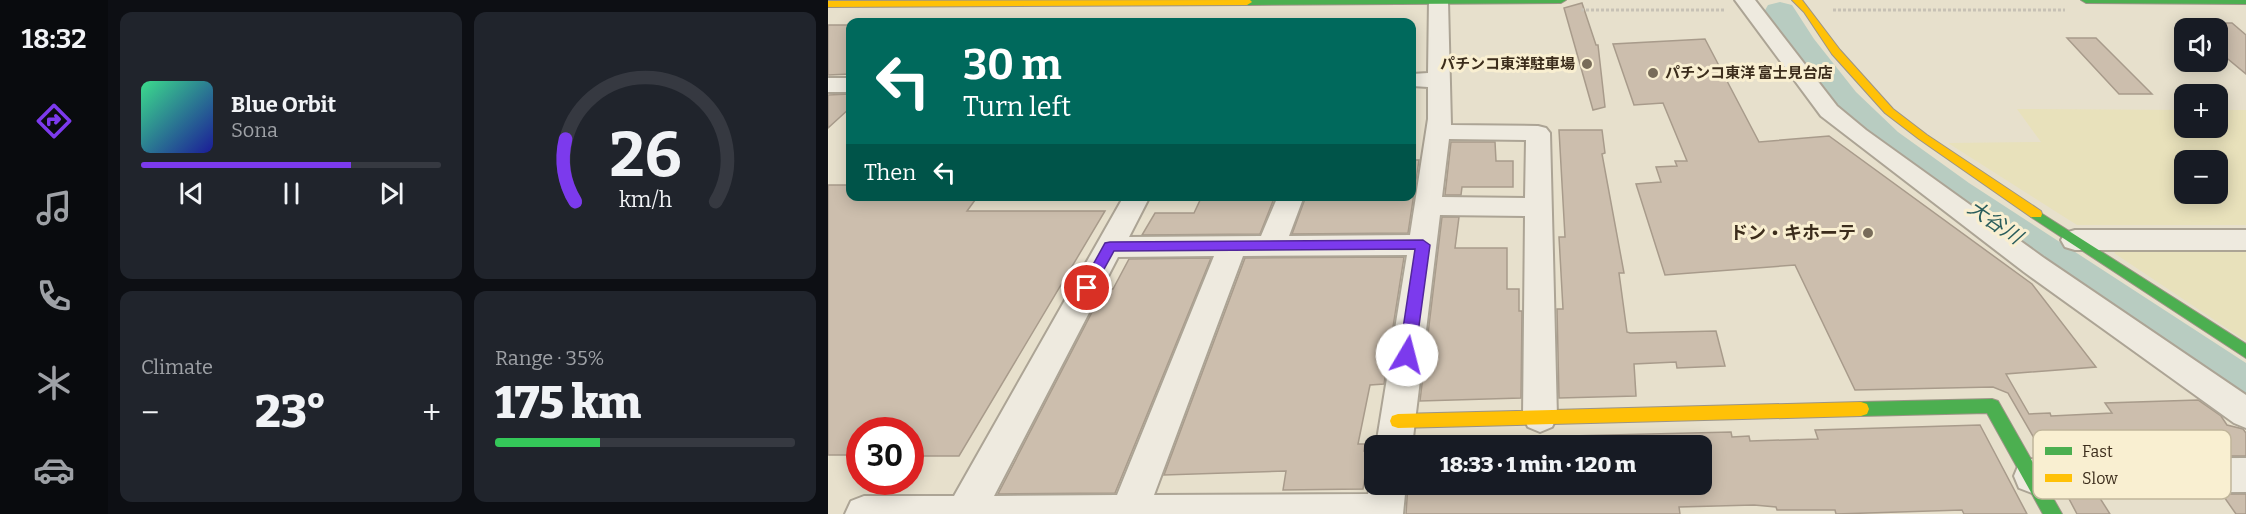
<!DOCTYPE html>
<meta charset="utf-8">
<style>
body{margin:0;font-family:Bitter,"Noto Sans JP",serif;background:#20242c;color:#f1f3f6;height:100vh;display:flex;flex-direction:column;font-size:22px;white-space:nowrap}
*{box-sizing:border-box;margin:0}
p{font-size:20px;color:#9ea1a6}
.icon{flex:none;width:33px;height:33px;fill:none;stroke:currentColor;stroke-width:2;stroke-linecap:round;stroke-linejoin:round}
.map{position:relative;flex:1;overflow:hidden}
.side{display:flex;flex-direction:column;gap:12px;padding:12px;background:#0d0f14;width:720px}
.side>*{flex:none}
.banner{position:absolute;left:18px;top:18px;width:570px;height:183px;border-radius:12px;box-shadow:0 3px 15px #0003;background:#00695c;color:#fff;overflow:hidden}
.tools{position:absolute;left:1346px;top:18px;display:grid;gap:12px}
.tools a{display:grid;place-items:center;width:54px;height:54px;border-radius:12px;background:#171b24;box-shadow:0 3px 15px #0003;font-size:30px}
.speed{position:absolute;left:18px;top:417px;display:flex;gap:12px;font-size:30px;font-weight:700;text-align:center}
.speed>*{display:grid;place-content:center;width:78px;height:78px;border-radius:50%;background:#171b24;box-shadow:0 3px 15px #0003;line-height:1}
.speed .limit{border:9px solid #d22;background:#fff;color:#111}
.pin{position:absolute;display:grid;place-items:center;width:51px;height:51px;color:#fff;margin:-26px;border:3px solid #fff;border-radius:50%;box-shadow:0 2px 6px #0007}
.me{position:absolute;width:66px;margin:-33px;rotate:8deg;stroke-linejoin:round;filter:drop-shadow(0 0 4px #0008)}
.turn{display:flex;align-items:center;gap:21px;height:126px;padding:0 18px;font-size:27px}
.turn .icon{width:78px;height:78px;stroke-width:2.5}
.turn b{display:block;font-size:42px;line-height:51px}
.then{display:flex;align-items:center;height:57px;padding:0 18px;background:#0003;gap:12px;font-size:22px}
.big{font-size:45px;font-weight:800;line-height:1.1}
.side .tile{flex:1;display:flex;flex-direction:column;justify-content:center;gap:9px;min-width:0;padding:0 21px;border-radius:12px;background:#20242c}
.side .dial{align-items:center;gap:0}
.dial svg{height:156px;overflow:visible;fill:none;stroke:#363941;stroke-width:7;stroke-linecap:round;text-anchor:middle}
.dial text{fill:#f1f3f6;stroke:none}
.song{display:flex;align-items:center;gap:18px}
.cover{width:72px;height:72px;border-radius:9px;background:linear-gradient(135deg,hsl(150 70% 55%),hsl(240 70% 35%))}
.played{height:6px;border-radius:3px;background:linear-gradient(90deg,#7c3aed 70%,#363941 70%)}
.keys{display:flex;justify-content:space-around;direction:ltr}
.heat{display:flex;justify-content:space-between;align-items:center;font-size:33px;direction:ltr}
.charge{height:9px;border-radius:4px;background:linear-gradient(90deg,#34c759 35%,#363941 0)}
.side .tiles{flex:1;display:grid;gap:12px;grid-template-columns:repeat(2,1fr)}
.trip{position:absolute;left:536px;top:435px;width:348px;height:60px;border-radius:12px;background:#171b24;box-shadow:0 3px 15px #0003;font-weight:800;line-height:60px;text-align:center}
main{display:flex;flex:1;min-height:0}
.menu{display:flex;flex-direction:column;width:108px;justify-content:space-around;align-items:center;background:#090b0e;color:#9ea1a6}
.menu .icon{width:42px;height:42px}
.menu .current{color:#7c3aed}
.menu b{font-size:27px;color:#f1f3f6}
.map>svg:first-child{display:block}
.farmland{fill:#e8e1bb;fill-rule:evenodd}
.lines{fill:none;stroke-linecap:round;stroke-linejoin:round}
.river{fill:#b8ccc1;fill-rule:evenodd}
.building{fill:#ccbead;stroke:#a89b8b;stroke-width:1.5}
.street-casing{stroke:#aca495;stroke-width:4}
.fast-casing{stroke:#9c9486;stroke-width:2}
.slow-casing{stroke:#9c9486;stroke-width:2}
.path{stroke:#c7c1b5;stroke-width:3;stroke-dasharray:3 2;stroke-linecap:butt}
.street{fill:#eeeadf;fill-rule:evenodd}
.fast{fill:#4caf50;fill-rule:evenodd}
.slow{fill:#ffc107;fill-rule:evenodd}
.route{fill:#7c3aed;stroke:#51269a;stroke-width:1.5}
.poi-dot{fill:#786c5a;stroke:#f9efd1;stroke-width:2}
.labels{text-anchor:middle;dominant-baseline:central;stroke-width:6;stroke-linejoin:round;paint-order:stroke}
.far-poi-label{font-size:15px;font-weight:bold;fill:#3c2d1c;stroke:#f9efd1;text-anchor:end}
.poi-label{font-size:18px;font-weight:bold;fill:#3c2d1c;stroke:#f9efd1;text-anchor:end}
.water-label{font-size:20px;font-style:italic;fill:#2a5d5c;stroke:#f9efd1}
.key{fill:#f9efd1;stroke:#c0b59b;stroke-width:1.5}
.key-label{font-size:16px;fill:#3c2d1c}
</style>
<main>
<nav class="menu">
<b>18:32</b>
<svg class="icon current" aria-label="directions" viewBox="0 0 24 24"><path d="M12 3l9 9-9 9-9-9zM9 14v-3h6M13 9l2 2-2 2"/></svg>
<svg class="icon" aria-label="music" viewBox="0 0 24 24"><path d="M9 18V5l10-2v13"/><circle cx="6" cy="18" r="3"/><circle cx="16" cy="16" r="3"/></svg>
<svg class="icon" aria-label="phone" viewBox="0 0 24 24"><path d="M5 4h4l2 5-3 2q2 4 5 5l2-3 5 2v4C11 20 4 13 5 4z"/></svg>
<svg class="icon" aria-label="climate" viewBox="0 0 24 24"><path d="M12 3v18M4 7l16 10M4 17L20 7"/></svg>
<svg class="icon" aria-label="car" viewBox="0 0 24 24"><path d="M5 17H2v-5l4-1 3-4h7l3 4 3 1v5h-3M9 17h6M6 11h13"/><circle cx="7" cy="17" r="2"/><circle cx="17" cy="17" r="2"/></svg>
</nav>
<section class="side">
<div class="tiles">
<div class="tile">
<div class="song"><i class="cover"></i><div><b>Blue Orbit</b><p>Sona</p></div></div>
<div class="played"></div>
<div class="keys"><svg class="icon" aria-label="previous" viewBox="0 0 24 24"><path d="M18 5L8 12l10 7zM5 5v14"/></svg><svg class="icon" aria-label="pause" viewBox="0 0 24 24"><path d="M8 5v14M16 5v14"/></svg><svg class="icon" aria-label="next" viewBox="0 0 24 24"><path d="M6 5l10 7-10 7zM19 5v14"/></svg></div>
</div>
<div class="tile dial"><svg viewBox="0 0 100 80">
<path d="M14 69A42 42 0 1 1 86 69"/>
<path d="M14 69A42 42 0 0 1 9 37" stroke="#7c3aed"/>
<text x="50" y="56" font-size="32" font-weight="700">26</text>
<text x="50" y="72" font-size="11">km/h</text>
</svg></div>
<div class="tile"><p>Climate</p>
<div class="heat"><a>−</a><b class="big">23°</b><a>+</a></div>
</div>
<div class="tile"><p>Range · 35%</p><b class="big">175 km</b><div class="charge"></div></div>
</div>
</section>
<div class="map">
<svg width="1418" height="514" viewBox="0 0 1418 514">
<rect width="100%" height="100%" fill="#e7e0cc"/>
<path class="farmland" d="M1189,109L1356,110V128H1389V110H1418V225H1249L1120,143L1213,142ZM1356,160H1389V194H1356Z
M1290,250L1418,251V341L1286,253Z"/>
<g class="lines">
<path class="river" d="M952,2L964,5L986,39L1028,92L1070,132L1141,183L1418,363V416L1398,410L1109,203L1042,150L1000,108L954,44L936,12L940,5Z"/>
</g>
<path class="building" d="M754,3L768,45H770L777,107L765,110L736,8Z
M1356,23H1404L1418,35V74L1389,50V28H1363Z
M0,25H22V74L0,75Z
M1239,38H1268L1324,94H1291Z
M877,39L931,142L1001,136L1204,284L1268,367L1178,374L1201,414L1222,413L1223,416L1284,413L1277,403L1370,400L1393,416L1399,425L1415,429L1418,433V456H1365L1361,451L1331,452L1328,448L1248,457H1217L1180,393L1165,387L1027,390L967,265L837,275L808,184L833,182L828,167L849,166L847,161H859L835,103L806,105L785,44Z
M22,94V108L0,128V95Z
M731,130H774L777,153L774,154L796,273H791L799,332L802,333L888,331L897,366L849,368L848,362L806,364L808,396L731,398L729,309H735L731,237H737Z
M623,142H667L668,161H685V187H634L633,195H617Z
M584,160H591L580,233L464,234L478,196H584Z
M0,185H22V196H150L139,211H277L131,456H82V430H32V455H0Z
M374,196H447L432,234L314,235L327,213H366Z
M614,217H631L627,248H679V289H691V311H694L693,398L592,401Z
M576,257L556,384L542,385L530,444H537L536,451H541L535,489L455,490L458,471L336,475L417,258Z
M383,258L287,493L170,494L276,289H285L301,259Z
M1152,425L1199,514H1136L1134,510L1008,514L1007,510H949L948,507L926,505L851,507L852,514H578L580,484H873V446H701V437L903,432L904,437L921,436L922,441L990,439L987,430Z
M638,439L637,446H592V440Z
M1394,494H1418V514H1408Z
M1239,495H1270L1282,514H1249Z"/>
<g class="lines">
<defs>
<path id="street" d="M601,0L620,1L623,125L710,126L718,128L722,133L729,417L724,427L712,432L700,427L695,417L697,216L612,215L584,446H548L579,255L415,256L326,495L540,494L546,474V484H578L575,514H17L23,501L36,496H126L296,196H322L301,237L433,236L450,196H476L461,236L582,235L600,119V87L584,86V74L600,73ZM621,139L698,140L697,198L614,197ZM386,256L289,495L166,496L290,257Z
M907,0H927L1009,106L1038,130L1216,258L1418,395V428L1406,423L1196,272L993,116Z
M0,78H22V92H0Z
M1247,230H1418V250H1247L1237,247L1233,240L1237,233Z
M1418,458V492L1204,493L1191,488L1186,476L1191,464L1204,459Z"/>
<path id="fast" d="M416,0H738L733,3L419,5L414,2Z
M1253,0H1418V4L1258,3Z
M1208,210L1418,344V358L1203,217L1202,214L1203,211Z
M1164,399L1170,401L1234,514H1215L1159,413L1033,416L1027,414L1025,409L1027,404L1033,402Z"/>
<path id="slow" d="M422,0L424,2L419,5L0,7V1Z
M964,0H974L1012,50L1065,109L1099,135L1213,211L1214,214L1213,217H1203L1091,139L1057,113L1004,54L976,12Z
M1033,402L1039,404L1041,409L1039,414L1033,416L570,428L564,426L562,421L564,416L570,414Z"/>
</defs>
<use href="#street" class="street-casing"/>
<use href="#fast" class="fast-casing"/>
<use href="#slow" class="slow-casing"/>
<path class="path" d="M753,10H898
M1005,10H1237"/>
<use href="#street" class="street"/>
<use href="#fast" class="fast"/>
<use href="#slow" class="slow"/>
</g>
<path class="route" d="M595,240L602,245L587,355L585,359H574L571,355L587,249L286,251L264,291H254L252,288L277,243L282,242Z"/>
<g class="poi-dot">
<circle cx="759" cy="64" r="6"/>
<circle cx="825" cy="73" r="6"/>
<circle cx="1040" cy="233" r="6"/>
</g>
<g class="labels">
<g class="far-poi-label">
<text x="747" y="64">パチンコ東洋駐車場</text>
<text x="837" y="73" text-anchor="start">パチンコ東洋 富士見台店</text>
</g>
<g class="poi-label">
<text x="1028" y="233">ドン・キホーテ</text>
</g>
<g class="water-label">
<text transform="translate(1167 222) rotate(34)">大谷川</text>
</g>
</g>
<rect x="1205" y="430" width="198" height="69" rx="9" class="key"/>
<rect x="1217" y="447" width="27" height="8" fill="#4caf50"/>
<rect x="1217" y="474" width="27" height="8" fill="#ffc107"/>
<g class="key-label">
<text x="1254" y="457">Fast</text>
<text x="1254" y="484">Slow</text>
</g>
</svg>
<div class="tools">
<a><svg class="icon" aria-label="sound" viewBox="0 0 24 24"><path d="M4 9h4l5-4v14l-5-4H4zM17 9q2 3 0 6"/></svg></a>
<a>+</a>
<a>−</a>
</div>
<div class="speed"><div class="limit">30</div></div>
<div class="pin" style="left:259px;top:288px;background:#d93025"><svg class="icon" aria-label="arrive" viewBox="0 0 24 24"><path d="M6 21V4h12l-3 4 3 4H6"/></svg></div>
<svg class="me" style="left:579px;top:355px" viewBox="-20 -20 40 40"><circle r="19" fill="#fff"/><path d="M0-13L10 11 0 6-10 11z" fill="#7c3aed"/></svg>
<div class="trip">18:33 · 1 min · 120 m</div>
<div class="banner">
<div class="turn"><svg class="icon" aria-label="left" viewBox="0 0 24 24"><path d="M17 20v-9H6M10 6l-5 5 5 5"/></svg><div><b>30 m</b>Turn left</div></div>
<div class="then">Then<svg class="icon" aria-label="left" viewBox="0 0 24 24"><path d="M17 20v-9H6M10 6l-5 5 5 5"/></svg></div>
</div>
</div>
</main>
